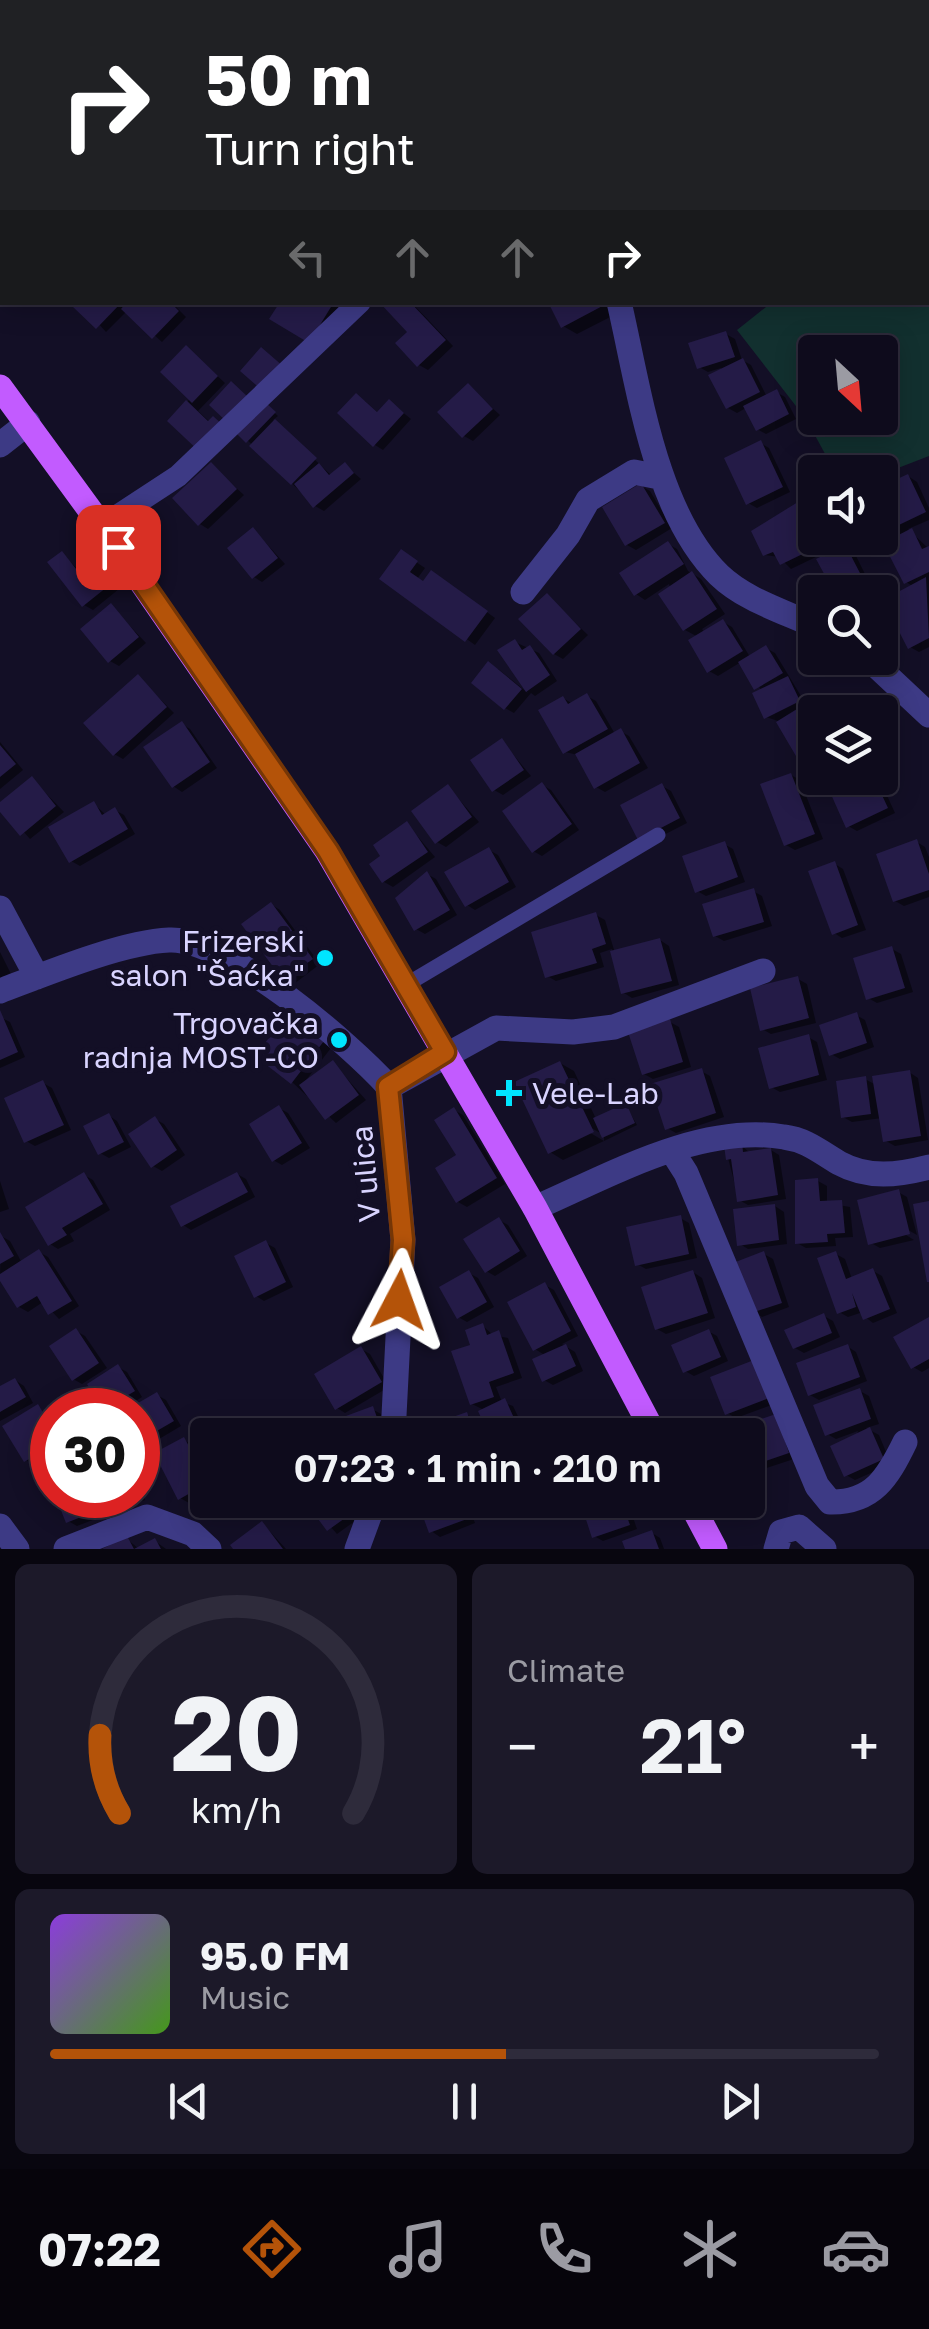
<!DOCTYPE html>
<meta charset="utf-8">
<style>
body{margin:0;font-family:"Golos Text",sans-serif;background:#1c1929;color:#f1f3f6;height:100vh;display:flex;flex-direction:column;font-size:38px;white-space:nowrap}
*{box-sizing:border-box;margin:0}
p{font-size:32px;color:#9b9ba3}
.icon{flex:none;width:55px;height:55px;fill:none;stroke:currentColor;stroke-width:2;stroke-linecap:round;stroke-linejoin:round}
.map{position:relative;height:1549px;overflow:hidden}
.details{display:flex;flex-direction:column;gap:15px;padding:15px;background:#08060f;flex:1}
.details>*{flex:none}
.guide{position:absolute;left:0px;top:0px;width:930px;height:305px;box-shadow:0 5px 25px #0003,0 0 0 2px #2e2b3b;background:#202124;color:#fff;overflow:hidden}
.needle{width:65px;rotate:154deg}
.buttons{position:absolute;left:798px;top:335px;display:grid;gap:20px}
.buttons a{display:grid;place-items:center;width:100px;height:100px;border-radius:10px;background:#0e0b1c;box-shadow:0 5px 25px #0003,0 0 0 2px #2e2b3b;font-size:50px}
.speed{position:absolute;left:30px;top:1388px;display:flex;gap:20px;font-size:50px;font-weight:700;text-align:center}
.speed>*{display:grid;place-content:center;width:130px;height:130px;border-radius:50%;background:#0e0b1c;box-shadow:0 5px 25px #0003,0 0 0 2px #2e2b3b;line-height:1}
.speed .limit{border:15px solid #d22;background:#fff;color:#111}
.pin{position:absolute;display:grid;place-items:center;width:85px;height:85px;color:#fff;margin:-42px;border-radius:20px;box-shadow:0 5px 15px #0006}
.me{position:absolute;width:110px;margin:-55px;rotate:4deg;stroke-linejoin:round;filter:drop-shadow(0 0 8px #0008)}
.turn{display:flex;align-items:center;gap:35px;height:210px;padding:0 40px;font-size:45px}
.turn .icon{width:130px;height:130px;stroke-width:2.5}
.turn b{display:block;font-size:70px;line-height:85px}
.lanes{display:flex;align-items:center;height:95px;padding:0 40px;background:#0003;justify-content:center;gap:50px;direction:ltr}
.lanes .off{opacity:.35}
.big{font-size:75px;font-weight:600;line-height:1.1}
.details .card{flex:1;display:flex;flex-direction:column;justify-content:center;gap:15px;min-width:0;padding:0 35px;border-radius:15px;background:#1c1929}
.details .dial{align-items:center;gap:0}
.dial svg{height:260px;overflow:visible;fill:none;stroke:#2e2b3b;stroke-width:7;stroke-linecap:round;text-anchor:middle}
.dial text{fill:#f1f3f6;stroke:none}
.song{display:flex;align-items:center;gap:30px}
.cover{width:120px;height:120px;border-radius:15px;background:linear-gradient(135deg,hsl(270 70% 55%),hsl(100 70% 35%))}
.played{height:10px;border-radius:5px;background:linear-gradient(90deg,#b45309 55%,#2e2b3b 55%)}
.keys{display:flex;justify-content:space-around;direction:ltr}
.heat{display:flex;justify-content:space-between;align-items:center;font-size:55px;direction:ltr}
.details .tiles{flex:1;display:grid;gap:15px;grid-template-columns:1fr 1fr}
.card:last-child{grid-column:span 2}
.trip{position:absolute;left:190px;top:1418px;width:575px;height:100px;border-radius:10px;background:#0e0b1c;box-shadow:0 5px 25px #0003,0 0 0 2px #2e2b3b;font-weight:600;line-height:100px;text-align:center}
.tabs{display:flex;height:160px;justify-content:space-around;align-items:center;background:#06040b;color:#9b9ba3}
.tabs .icon{width:70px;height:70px}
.tabs .on{color:#b45309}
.tabs b{font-size:45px;color:#f1f3f6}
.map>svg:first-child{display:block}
.green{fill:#12302f;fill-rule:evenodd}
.shadow{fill:#0007}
.building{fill:#241b47}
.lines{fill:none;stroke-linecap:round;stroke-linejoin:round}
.service{stroke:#3d3a85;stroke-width:15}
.pedestrian{stroke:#3d3a85;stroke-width:22}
.minor{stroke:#3d3a85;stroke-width:25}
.primary{stroke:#c25bff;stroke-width:25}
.route-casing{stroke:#753606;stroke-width:25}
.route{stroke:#b45309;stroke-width:18}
.poi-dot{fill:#00e5ff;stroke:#130f26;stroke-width:4}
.labels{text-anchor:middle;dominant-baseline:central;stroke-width:10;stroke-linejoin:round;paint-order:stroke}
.poi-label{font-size:30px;fill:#d9d4ff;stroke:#130f26;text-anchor:end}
.street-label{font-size:30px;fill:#d9d4ff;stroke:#130f26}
</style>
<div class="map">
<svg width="929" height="1549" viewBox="0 0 929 1549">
<rect width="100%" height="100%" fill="#130f26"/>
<path class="green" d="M929,223V456L880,475L835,472L806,419L737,330L771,303L928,302ZM815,352H880V418H815Z"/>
<path class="shadow" d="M928,37H929V113L928,111Z
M0,77L2,79V130L0,127Z
M79,302H171L186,317L162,342L127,311L106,332Z
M330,302L341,309L319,346L273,318Z
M382,302H411L453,346L428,370L419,365L411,332Z
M551,302H613L618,313L577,334L563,326Z
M726,334L735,339L742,360L751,365L767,397L776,392L785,397L796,419L766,434L757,429L746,408L737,413L728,408L721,368L708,372L699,367Z
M187,348L225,383L198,411L210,422L222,424L170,421L190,399Z
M468,386L500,415L473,441L464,436Z
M365,401L379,414L390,402L411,419L383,450L375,445Z
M268,407L278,416L273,420L332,476L345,465L361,479L324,511L315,506L239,432Z
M760,443L769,448L790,492L757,508L748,503Z
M211,465L244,495L208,529L200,524Z
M908,476L917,482L929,508V520L908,529L929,549V647L919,652L910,647L914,587L906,582L896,539L880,526V490Z
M641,486L650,491L672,528L636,550L627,545Z
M798,505L806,510L815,506V538L828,556L845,547L854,552L869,582L840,592L818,556L791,569L779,557L765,555Z
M254,530L285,564L262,582L254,577Z
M668,544L677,549L688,571L701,579L725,614L702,629L705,633L723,622L732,627L750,657L766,648L775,653L807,706L818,699L827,704L832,712H815V754L807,759L798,754L778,721L766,717L762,691L741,662L718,676L709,671L698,637L685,630L669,584L645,600L636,594Z
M62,554L83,574L95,565L104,570L119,589L93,610L84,605Z
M410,558L425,568L417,579L424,584L440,578L495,618L475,645L383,579Z
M547,596L588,635L563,659L554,654Z
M111,606L146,643L119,666L110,661Z
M515,642L539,653L557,681L535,696L531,693L514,713L505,708L498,669L528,693L500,651Z
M138,677L174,713L123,759L114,754Z
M587,696L596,701L615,734L620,731L629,736L648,768L605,792L596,787L578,755L565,752L563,698L573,704Z
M182,724L190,729L217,768L182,792L173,786Z
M502,741L531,776L503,795L494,790Z
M0,742L23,770L0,789Z
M791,775L800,780L823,839L795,850L786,845Z
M844,778H879L895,813L857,831L848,826L829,784Z
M32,779L64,812L30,839L0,805Z
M542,785L551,790L579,830L542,856L533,851Z
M662,786L671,791L687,823L648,843Z
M448,787L479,822L446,847L437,842Z
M94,804L106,815L115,810L124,815L135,834L80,866L71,861Z
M407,824L435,857L393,887L384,882V857Z
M917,842L925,847L929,857V897L904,906L895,901Z
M724,844L733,849L745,882L706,896L697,891Z
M489,850L498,855L516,887L475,910L467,905Z
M835,864L843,869L866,930L842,938L834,933Z
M427,874L436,879L457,915L425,934L416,929Z
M753,891L762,896L772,926L724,941L715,936Z
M272,905L280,910L320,964L294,984L285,979L245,924Z
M596,915L605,920L615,953L660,940L669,946L679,985L632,998L624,993L612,949L600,953L604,967L556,981L547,976Z
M892,949L901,954L913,992L877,1003L868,998Z
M0,952L11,974L0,978Z
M798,979L807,984L816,1023L771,1034L762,1029Z
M856,1015L865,1020L874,1047L840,1059L831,1054Z
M0,1017L10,1022L25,1057L0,1068Z
M288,1017L331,1048L303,1084L333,1063L366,1100L336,1123L292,1082Z
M670,1022L679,1027L691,1067L653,1079L644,1074Z
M808,1037L817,1042L827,1080L780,1092L771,1087Z
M560,1063L574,1071L596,1119L626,1106L637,1125L604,1141V1135L584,1124L582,1128L604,1141L563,1160L550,1152Z
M701,1071L710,1076L724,1117L676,1133L667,1128Z
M909,1072L918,1078L928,1140L895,1146L886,1141L882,1118L852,1122L843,1117L865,1079L876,1085Z
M43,1083L52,1088L71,1130L35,1146L26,1141Z
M279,1108L288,1113L310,1148L282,1165L273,1160Z
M454,1110L463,1115L505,1184L467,1207L458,1202Z
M108,1115L117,1121L131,1147L109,1158L100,1153Z
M155,1119L164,1124L185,1155L162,1171L153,1166Z
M741,1145L750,1153L771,1150L779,1155L786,1199L748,1205L739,1200L728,1158Z
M237,1174L246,1179L255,1197L191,1230L183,1225Z
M84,1175L93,1180L110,1210L70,1234L74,1241L58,1249L50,1244Z
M0,1181L9,1209L0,1212Z
M818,1181L827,1186V1203L850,1207L853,1237L835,1238L836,1246L806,1248L797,1243Z
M898,1192L907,1197L917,1235L901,1226L898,1230L914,1240L880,1248L871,1243Z
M775,1206L784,1212L787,1244L748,1249L740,1244Z
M680,1218L689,1223L697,1258L646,1269L637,1264Z
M499,1220L508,1225L527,1256L495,1276L486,1271Z
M1,1236L10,1241L22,1263L39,1252L48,1257L79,1306L59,1319L43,1302L28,1312L19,1307L0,1277Z
M266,1243L275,1248L293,1287L264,1301L256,1296Z
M764,1254L773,1259L789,1307L762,1317L753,1311Z
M836,1254L845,1259L852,1279L873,1271L882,1276L897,1313L873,1323L860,1313L848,1317L839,1312Z
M693,1272L702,1278L715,1318L666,1334L657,1329Z
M469,1273L478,1278L494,1307L467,1322L458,1317Z
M545,1285L554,1290L578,1336L562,1344L575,1352L583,1371L553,1385L544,1380L546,1356L535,1349Z
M824,1316L833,1321L840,1337L804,1353L795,1348Z
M929,1319V1368L922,1372L913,1367Z
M483,1326L493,1335L508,1338L522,1378L496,1387L502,1402L513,1406L527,1435H492L484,1410L472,1404L473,1346Z
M76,1331L85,1336L107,1368L82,1384L73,1379Z
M708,1331L717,1336L728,1361L694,1376L685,1371Z
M847,1346L856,1352L867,1381L819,1400L810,1395Z
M361,1349L370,1354L389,1387L345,1413L337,1408Z
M118,1367L127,1372L142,1397L122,1410H106L90,1385Z
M763,1368L777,1403L736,1418L727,1413Z
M15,1380L24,1386L33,1403L0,1421V1389Z
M860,1391L869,1396L879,1424L866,1428L879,1435L891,1464L855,1480L846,1475L858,1431L836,1439L827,1434Z
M157,1395L166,1400L181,1426L154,1442L138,1424V1410H131Z
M38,1407L52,1421V1455L35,1465L26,1460Z
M372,1409L381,1414L389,1435H335Z
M466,1414L475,1419L481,1435H433Z
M775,1416L797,1458L748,1474V1435L725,1433Z
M605,1421L618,1435H578Z
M542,1430L551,1435H530Z
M184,1440L192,1445L208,1473V1500L223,1502L209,1509L198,1498L189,1503L180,1498Z
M138,1480L145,1500L77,1526L68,1521L58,1495H138Z
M307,1500L373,1508L337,1534Z
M419,1500H466L475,1523L440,1537L431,1531Z
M599,1500H627L637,1529L603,1541L594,1536Z
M263,1524L286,1549H236Z
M652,1533L660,1538L664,1549H628Z
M127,1539L139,1549L155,1541L166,1549H109Z"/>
<path class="building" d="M76,302H122L96,329L72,306Z
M127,302H170L179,311L152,339L121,309Z
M280,302H334L309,343L269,319Z
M379,302H410L446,340L417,367L395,343L407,332Z
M548,302H610L561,328Z
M726,331L735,357L697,369L688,343Z
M186,345L218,376L192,403L160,372Z
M261,347L284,367L263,391L240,371Z
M743,358L760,392L726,409L708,375Z
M231,381L249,398L227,422L209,405Z
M468,383L493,409L462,438L437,412Z
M777,389L789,414L756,431L743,406Z
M356,393L377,412L389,399L404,413L373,447L337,413Z
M186,400L208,421L213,416L225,427L201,453L167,421Z
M265,402L276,412L246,443L235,432Z
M275,419L317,458L291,485L249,446Z
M761,440L783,487L746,505L724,458Z
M211,462L237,489L198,526L172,498Z
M345,462L354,473L313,508L294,484L319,463L329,475Z
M908,474L926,512L880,534V487Z
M641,483L665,523L625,546L602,507Z
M798,502L802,509L815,503V528L810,530L819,546L780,565L773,552L763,556L751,531Z
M253,527L278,558L252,579L227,548Z
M912,528L922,549L929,546V572L904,584L883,543Z
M668,541L684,564L634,596L619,573Z
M845,544L862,577L834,592L816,559Z
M401,549L418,561L410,572L423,581L431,570L488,611L465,642L379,579Z
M62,551L80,574L95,562L112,583L82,607L47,562Z
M692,571L717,609L683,631L658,594Z
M926,577L929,638L908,649L883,600Z
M547,593L581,629L553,655L518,619Z
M111,603L139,637L108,663L80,629Z
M723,619L743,651L707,673L688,640Z
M515,639L522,650L530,645L550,675L526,692L497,650Z
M766,645L783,673L754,690L738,662Z
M488,661L522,689L504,710L471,683Z
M138,674L167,707L113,756L83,723Z
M788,676L800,701L764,719L752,693Z
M587,693L608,729L563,754L538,710L563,696L568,704Z
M818,696L828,712H815V745L796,756L776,722Z
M182,721L210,762L172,788L143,747Z
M621,728L640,763L594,789L575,754Z
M502,738L524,770L492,792L470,760Z
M0,745L16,764L0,777Z
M791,773L815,834L784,846L760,784Z
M32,776L56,806L20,836L0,812V802Z
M838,778H874L888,808L846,828L826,783Z
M542,782L572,824L532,853L502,811Z
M662,783L680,818L638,840L620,805Z
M448,784L472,817L435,844L411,811Z
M94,801L102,815L115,807L128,829L69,863L48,827Z
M407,821L428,852L382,883L369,864L380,856L373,845Z
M917,839L929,874V890L893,902L876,854Z
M725,841L738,877L695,893L682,856Z
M489,847L509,882L465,907L444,872Z
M835,861L858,925L832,935L808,871Z
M427,871L450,910L414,931L395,898Z
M754,888L764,922L713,937L702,904Z
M271,902L313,959L283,980L241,924Z
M596,912L606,944L592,949L597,963L545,978L531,932Z
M660,938L672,981L621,994L610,951Z
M892,946L905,988L866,1000L853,958Z
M798,976L809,1018L760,1031L750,988Z
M0,1010L18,1052L0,1060Z
M857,1012L867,1043L829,1056L819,1025Z
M288,1013L324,1041L291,1084L255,1056Z
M670,1019L683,1062L642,1075L628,1032Z
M809,1034L819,1075L769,1089L758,1048Z
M333,1060L359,1095L325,1120L299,1085Z
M560,1061L594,1132L548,1154L514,1082Z
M702,1068L716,1113L665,1130L650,1084Z
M910,1070L921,1136L883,1142L872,1076Z
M866,1076L871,1114L841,1118L836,1081Z
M43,1080L64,1125L24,1143L4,1098Z
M626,1103L635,1123L602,1138L593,1118Z
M279,1105L302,1143L272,1162L249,1124Z
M454,1107L497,1178L456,1203L435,1168L456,1155L434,1120Z
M109,1113L124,1142L98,1155L83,1126Z
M155,1116L177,1150L151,1168L128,1134Z
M742,1142L743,1152L771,1148L778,1195L737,1202L731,1159L726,1160L724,1145Z
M84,1172L103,1204L62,1228L67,1235L48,1246L25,1207Z
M237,1172L248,1192L181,1227L170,1206Z
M818,1178L820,1201L842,1200L845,1233L827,1234L828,1242L795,1244V1180Z
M899,1189L910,1234L868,1245L857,1200Z
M929,1201V1282H927L913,1204Z
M775,1204L779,1240L737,1246L733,1209Z
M681,1215L689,1254L635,1266L626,1227Z
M499,1217L520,1251L485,1273L463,1239Z
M0,1232L14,1256L0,1264Z
M266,1240L286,1282L254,1298L234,1256Z
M39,1249L72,1301L48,1315L37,1296L17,1308L0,1281V1274Z
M764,1251L782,1303L751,1313L733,1263Z
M836,1251L846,1279L873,1268L890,1309L863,1320L852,1293L856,1307L837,1314L817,1258Z
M469,1270L487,1302L457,1319L439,1287Z
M693,1270L708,1313L655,1330L641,1287Z
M545,1282L571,1331L533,1351L507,1302Z
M824,1313L832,1333L793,1349L784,1330Z
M929,1317V1359L911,1369L893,1337Z
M483,1323L487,1335L499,1330L514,1373L489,1382L494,1397L470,1405L451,1351L470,1345L465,1330Z
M76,1328L99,1363L72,1381L49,1346Z
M709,1329L721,1357L683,1373L671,1345Z
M566,1344L576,1366L542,1382L532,1359Z
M848,1344L860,1377L808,1396L796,1363Z
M361,1346L382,1382L335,1410L314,1374Z
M754,1360L769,1398L725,1415L710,1377Z
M118,1364L135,1391L103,1410L87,1384Z
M15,1378L26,1397L0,1412V1386Z
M860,1388L871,1419L825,1436L813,1405Z
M157,1392L174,1421L143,1439L138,1429V1410H126Z
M505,1398L518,1427L489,1435L478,1411Z
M38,1404L52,1428V1445L24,1462L2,1426Z
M373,1406L383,1435H332L327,1423Z
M467,1412L475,1435H430L427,1426Z
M776,1414L789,1453L748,1467V1435L722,1432Z
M605,1419L613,1435H573Z
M870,1427L884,1459L844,1477L830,1446Z
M184,1437L208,1482V1501L199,1506L192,1492L178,1500L154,1453Z
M55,1495H137L66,1523Z
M304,1500H364L366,1503L327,1531Z
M417,1500H460L467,1519L429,1533Z
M591,1500H621L630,1525L592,1538L581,1504Z
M262,1521L283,1549H233L230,1545Z
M652,1530L659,1549H625L622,1541Z
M127,1536L134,1549L155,1538L161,1549H102Z"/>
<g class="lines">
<path class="service" d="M404,986L658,835"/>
<path class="pedestrian" d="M928,14L929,13
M928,139H929
M120,514L178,476L360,302"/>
<path class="minor" d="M63,0L67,2
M412,0L415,2
M619,302C639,388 655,512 719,575C745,600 783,611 815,626
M0,445L28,423
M523,592L568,535L588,500L634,472L659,477
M868,658L929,715
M0,908L37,977
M0,991C45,974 122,942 169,940C227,937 350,1044 389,1087
M389,1087L496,1028L573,1032L614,1027L763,971
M389,1087L403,1240L393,1435
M672,1151L686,1173L817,1486L830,1502C873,1503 888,1477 905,1442
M535,1208C609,1176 700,1123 784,1137C807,1140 820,1152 839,1163C868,1179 898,1175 929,1167
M0,1526L17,1549
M66,1549L147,1517L193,1534L209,1549
M357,1549L375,1500
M776,1549L781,1532L799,1527L824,1549"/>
<path class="primary" d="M0,387L117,547L327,851L535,1208L655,1435
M689,1500L715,1549"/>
</g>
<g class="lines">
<defs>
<path id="route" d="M118,547L328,851L445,1052L388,1087L403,1240L399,1300"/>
</defs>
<use href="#route" class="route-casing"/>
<use href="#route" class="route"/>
</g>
<g class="poi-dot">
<circle cx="325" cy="958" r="10"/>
<circle cx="339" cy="1040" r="10"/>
<path d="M504 1078h10v10h10v10h-10v10h-10v-10h-10v-10h10z"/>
</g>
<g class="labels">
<g class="poi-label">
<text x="305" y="941">Frizerski<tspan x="305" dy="34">salon "Šaćka"</tspan></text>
<text x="319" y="1023">Trgovačka<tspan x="319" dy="34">radnja MOST-CO</tspan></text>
<text x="532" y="1093" text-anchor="start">Vele-Lab</text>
</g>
<g class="street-label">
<text transform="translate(365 1174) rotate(-95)">V ulica</text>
</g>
</g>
</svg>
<div class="buttons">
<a><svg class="needle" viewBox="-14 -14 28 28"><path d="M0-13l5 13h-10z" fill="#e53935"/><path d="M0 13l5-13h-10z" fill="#9b9ba3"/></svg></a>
<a><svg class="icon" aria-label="sound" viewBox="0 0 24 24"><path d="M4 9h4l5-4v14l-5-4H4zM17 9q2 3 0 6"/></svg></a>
<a><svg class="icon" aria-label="search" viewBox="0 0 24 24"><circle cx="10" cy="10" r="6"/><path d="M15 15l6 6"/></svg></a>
<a><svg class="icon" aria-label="layers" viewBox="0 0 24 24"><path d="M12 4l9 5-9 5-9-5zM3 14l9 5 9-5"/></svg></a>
</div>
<div class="speed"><div class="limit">30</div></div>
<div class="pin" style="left:118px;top:547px;background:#d93025"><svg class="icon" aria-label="arrive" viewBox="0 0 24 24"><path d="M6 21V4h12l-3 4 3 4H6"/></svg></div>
<svg class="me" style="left:399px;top:1300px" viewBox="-20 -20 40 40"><path d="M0-17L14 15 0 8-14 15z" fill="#b45309" stroke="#fff" stroke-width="4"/></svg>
<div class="trip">07:23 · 1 min · 210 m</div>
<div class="guide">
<div class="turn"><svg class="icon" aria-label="right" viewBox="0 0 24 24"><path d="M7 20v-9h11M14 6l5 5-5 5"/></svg><div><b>50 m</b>Turn right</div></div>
<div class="lanes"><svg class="icon off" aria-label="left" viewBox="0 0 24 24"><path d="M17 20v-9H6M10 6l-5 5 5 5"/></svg><svg class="icon off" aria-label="ahead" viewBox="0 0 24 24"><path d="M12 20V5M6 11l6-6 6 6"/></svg><svg class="icon off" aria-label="ahead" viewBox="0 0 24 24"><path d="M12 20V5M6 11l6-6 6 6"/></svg><svg class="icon" aria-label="right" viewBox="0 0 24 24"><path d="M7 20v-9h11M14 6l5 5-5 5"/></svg></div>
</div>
</div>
<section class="details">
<div class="tiles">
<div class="card dial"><svg viewBox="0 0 100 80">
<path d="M14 69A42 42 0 1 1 86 69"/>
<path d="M14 69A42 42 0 0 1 8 45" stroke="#b45309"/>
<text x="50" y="56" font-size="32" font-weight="700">20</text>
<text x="50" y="72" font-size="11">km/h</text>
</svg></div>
<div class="card"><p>Climate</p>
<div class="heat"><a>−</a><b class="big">21°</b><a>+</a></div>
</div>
<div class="card">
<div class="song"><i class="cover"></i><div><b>95.0 FM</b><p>Music</p></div></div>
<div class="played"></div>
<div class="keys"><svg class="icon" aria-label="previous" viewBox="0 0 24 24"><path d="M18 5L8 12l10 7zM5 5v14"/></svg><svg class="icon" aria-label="pause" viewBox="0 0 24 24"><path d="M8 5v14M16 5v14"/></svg><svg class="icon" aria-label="next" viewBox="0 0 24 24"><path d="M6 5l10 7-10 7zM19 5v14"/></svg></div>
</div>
</div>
</section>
<nav class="tabs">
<b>07:22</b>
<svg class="icon on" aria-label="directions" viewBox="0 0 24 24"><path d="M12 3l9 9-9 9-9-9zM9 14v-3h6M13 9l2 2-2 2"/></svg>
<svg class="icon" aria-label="music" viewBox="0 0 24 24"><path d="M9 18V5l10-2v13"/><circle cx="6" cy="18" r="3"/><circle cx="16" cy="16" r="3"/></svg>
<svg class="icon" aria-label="phone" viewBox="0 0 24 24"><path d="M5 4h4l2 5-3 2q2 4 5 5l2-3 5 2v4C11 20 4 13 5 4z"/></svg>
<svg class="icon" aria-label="climate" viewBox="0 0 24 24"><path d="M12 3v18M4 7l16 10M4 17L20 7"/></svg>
<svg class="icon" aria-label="car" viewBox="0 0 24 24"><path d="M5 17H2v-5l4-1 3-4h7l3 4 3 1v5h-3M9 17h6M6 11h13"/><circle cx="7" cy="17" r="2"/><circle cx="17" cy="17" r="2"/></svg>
</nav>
